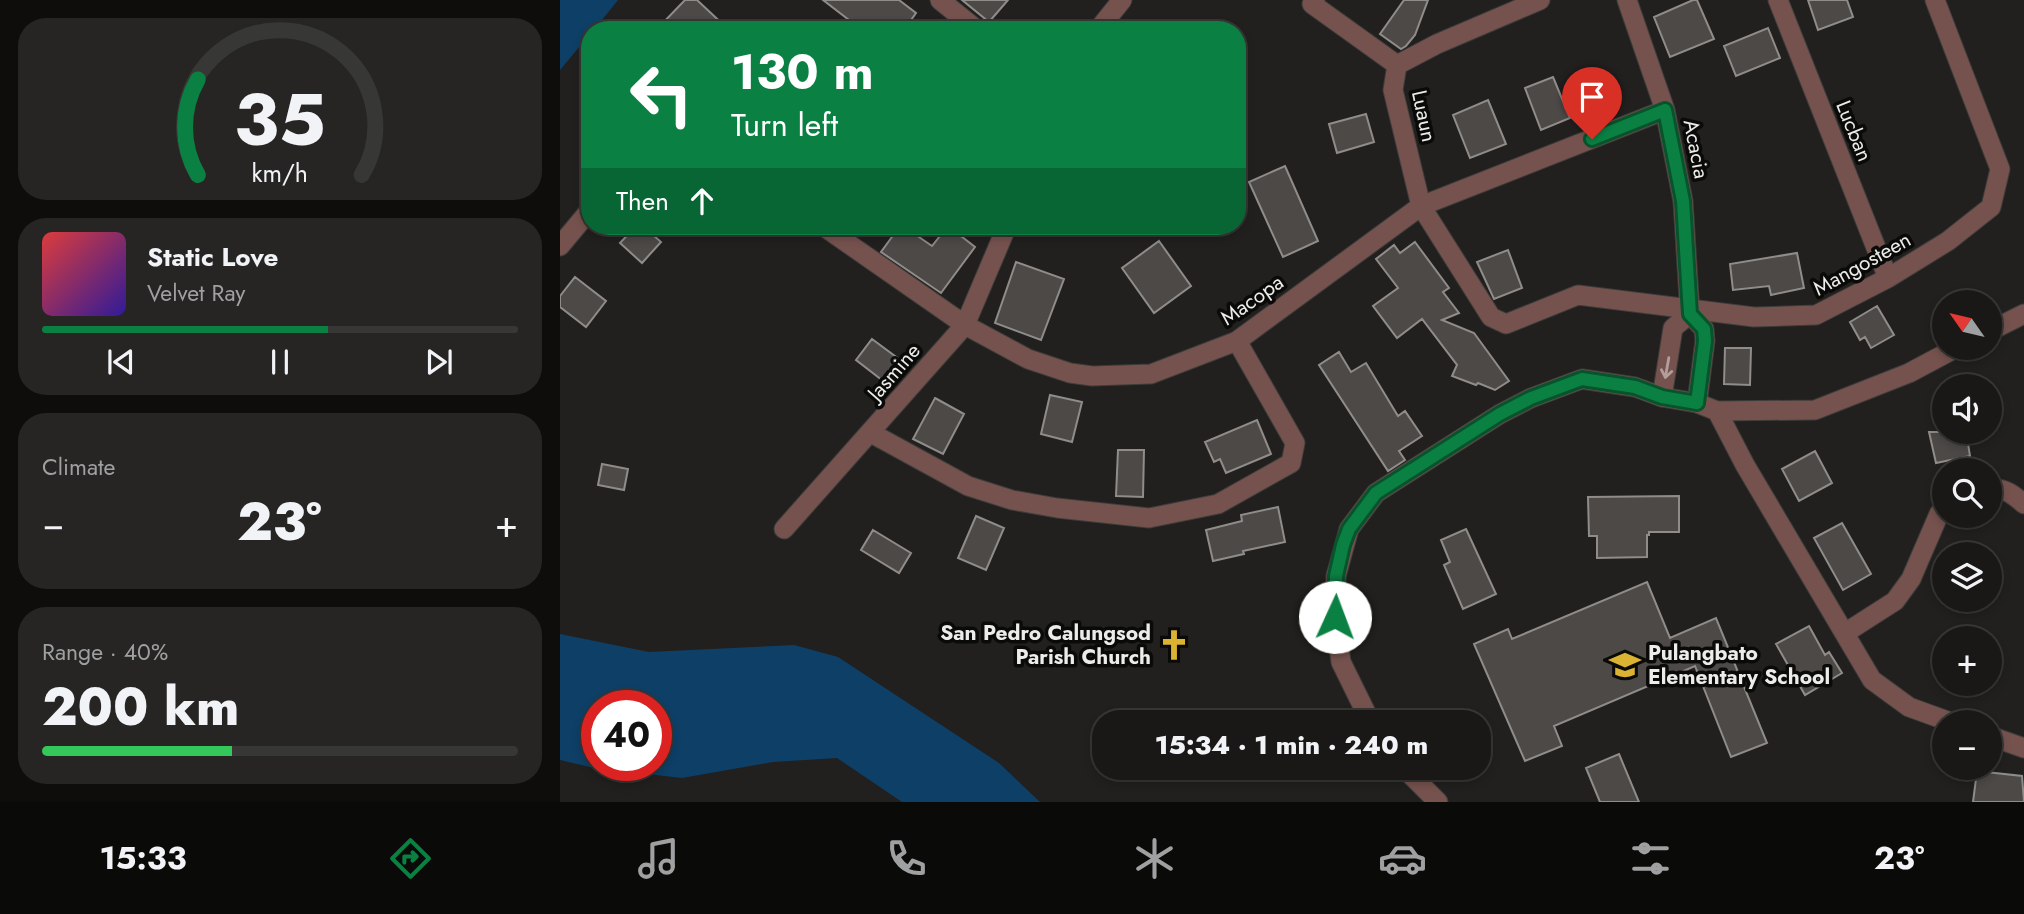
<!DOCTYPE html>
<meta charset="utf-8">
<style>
body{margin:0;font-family:Jost,sans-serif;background:#262523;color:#f1f3f6;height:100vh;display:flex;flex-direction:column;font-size:26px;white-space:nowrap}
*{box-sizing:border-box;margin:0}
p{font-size:23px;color:#9fa0a1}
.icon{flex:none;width:38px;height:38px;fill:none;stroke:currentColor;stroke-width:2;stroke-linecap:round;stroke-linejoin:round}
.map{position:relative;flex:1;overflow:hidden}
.details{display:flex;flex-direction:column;gap:18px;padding:18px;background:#0e0d0c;width:560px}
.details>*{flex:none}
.hud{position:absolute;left:21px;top:21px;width:665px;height:214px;border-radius:28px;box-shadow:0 4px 10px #0003,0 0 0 2px #373735;background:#0b8043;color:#fff;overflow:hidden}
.needle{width:46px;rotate:304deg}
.fabs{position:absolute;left:1372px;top:290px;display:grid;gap:14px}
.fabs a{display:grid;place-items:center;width:70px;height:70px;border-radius:50%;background:#191816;box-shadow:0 4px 10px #0003,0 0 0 2px #373735;font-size:35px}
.speed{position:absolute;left:21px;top:690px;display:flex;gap:14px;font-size:35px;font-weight:700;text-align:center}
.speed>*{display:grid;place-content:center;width:91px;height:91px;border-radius:50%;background:#191816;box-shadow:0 4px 10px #0003,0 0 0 2px #373735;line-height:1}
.speed .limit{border:10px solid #d22;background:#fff;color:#111}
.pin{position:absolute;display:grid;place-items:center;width:60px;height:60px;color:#fff;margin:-72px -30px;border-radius:50% 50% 50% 0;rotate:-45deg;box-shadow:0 0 7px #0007}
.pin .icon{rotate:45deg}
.me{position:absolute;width:77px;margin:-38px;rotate:2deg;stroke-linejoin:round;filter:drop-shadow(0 0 5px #0008)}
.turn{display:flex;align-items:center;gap:24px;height:147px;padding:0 35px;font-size:32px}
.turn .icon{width:91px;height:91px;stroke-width:2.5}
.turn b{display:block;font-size:49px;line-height:60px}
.then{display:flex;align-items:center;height:66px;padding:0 35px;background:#0003;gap:14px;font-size:26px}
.big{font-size:52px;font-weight:800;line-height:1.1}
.details .card{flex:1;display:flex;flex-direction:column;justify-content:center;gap:10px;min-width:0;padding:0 24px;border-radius:28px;background:#262523}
.details .dial{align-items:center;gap:0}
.dial svg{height:182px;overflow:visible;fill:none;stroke:#373735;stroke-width:7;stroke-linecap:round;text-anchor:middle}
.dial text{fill:#f1f3f6;stroke:none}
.song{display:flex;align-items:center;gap:21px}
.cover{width:84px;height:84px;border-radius:10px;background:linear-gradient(135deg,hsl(0 70% 55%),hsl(250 70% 35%))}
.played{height:7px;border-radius:4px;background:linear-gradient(90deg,#0b8043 60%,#373735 60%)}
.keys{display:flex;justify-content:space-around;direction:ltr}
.heat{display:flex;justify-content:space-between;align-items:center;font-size:38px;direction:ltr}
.charge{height:10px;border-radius:5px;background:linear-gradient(90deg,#34c759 40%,#373735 0)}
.trip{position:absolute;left:532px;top:710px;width:399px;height:70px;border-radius:28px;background:#191816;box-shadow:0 4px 10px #0003,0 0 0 2px #373735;font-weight:800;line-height:70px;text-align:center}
.menu{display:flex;height:112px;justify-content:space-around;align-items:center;background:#0a0a09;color:#9fa0a1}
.menu .icon{width:49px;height:49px}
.menu .on{color:#0b8043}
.menu b{font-size:32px;color:#f1f3f6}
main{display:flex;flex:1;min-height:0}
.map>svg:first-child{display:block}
.water{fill:#0e3f67;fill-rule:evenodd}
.building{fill:#4c4947;stroke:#8f8c8a;stroke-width:2}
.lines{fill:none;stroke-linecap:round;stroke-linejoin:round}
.minor-casing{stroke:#3d3d3b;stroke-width:21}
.tertiary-casing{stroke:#3d3d3b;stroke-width:21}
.minor{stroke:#76524e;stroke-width:19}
.tertiary{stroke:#76524e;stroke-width:19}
.oneway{stroke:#b19f9c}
.route-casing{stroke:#07532c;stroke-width:18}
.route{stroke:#0b8043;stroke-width:12}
.labels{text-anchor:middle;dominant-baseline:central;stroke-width:7;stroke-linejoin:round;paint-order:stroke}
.street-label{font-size:21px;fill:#ececea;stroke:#0a0a09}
.poi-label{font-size:21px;font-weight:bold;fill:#ececea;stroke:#0a0a09;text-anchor:end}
</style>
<main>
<section class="details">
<div class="card dial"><svg viewBox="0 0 100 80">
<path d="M14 69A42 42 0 1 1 86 69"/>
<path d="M14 69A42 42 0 0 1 14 27" stroke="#0b8043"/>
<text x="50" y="56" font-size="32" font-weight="700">35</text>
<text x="50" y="72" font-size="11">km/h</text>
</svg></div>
<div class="card">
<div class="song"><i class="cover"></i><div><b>Static Love</b><p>Velvet Ray</p></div></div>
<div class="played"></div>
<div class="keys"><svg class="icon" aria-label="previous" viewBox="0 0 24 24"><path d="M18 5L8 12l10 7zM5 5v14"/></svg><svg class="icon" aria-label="pause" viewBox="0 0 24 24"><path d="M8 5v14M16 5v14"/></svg><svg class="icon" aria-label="next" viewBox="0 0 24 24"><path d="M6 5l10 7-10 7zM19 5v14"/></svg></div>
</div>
<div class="card"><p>Climate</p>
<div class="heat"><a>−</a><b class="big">23°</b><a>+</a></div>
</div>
<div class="card"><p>Range · 40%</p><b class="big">200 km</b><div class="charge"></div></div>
</section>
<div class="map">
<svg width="1464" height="802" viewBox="0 0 1464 802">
<rect width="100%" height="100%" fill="#21201e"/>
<path class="water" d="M0,0H58L34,30H30V34L0,70Z
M0,634L89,652L234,645L278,657L439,763L480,802H342L277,758L213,762L122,778L34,768L0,760ZM37,705H96V765H37Z"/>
<path class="building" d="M125,0H137L169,30H96Z
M263,0H339L356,13L344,30H302Z
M402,0H448L429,22Z
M844,0H868L855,35L846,46L841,49L820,34Z
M1133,0H1137L1154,39L1110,57L1094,17Z
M1248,0H1287L1293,17L1258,30Z
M1208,28L1220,58L1176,76L1164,46Z
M993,77L1010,118L981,130L965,88Z
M928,100L946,144L910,158L893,115Z
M806,114L814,142L777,153L769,124Z
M725,166L758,241L723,257L689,182Z
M76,226H83L101,242L82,263L60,243Z
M340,226H343L372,246L388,226L415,247L381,293L321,252Z
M599,241L631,286L594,313L562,268Z
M855,242L889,288L883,292L899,313L882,320L914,333L949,381L935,390L918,383L916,385L892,376L897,365L862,319L837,338L813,306L838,288L816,259L834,245L840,253Z
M948,250L962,288L934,299L917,262Z
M1237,253L1244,288L1211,295L1209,286L1173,290L1170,264Z
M456,262L504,279L481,340L435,323Z
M15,277L46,301L26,327L0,307V296Z
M1317,306L1334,335L1311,348L1305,337L1300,340L1290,322Z
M312,339L347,365L331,387L296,360Z
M1165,348H1191L1190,385L1164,384Z
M779,352L791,372L806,363L838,416L845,411L862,436L839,451L845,460L828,471L759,365Z
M490,395L522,402L512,442L481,434Z
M375,398L404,414L383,454L353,439Z
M697,420L711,454L666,473L660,459L654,462L645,442Z
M1369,432H1391L1392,441L1407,437L1410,456L1376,463Z
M558,450H584L583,497L556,496Z
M1255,451L1272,483L1239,501L1222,469Z
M42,464L68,469L64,490L38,485Z
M1119,496V532H1089V535H1087V557L1037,558V536H1029L1028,497Z
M718,507L725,542L683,551L684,554L653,561L646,530L682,521L681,515Z
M416,516L444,528L426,570L398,558Z
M1282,523L1311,574L1283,590L1254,538Z
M906,529L936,594L903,609L884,565L890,562L881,540Z
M313,530L351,553L339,573L301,550Z
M1087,582L1110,638L1156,618L1207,743L1171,757L1135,666L994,726L1002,746L965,761L914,644L948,629L952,639Z
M1249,626L1265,655L1269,652L1282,673L1245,695L1216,644Z
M1059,754L1079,802H1040L1026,768Z
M1417,771L1462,776L1464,802H1413Z"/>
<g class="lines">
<defs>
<path id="minor" d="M380,0L417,30
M755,0L752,4L837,65
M980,0L877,44L837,65L833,90L861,206L931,317L946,324L1018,295L1194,317L1256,315L1328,278L1388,241L1431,207L1440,169L1375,0
M1067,0L1105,110L1123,201L1130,314
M1218,0L1328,278
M538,30L562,0
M263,226L405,325L468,359L510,373L532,376L591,374L677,341L861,206L1105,110
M0,246L30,210
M1130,314L1144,329L1145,341L1137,403
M1102,397L1113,328L1130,314
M1157,411L1185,465L1312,680L1349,707L1393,723
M311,433L408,486L452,500L497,508L589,518L658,504L731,463L735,443L677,341
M1430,489C1444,487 1454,495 1464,504
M224,529L405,325L447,226
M1285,633L1335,601L1351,579L1379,514L1384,507
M1430,736L1464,748"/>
<path id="tertiary" d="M1430,331L1464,314
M811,723L781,662L775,617L776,576L789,529L816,493L940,414L971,398L1022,379L1075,387L1102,397L1137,403L1157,411L1255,410L1349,373L1396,348
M844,768L878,802"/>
</defs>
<use href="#minor" class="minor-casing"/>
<use href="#tertiary" class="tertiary-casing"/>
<use href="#minor" class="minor"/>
<use href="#tertiary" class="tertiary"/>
</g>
<defs><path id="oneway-shaft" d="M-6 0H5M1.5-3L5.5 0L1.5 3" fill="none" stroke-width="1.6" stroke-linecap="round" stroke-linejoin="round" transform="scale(1.75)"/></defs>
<use class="oneway" href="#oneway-shaft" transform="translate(1107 368) rotate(100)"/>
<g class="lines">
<defs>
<path id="route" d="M775,617L776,576L783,545L789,529L816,493L940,414L971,398L1022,379L1075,387L1102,397L1137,403L1145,341L1144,329L1130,314L1123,201L1105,110L1032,139"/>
</defs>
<use href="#route" class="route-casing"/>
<use href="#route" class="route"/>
</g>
<defs>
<symbol id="church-bare" viewBox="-9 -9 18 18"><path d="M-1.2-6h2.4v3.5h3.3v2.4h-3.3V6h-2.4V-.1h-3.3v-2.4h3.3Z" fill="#dbb333" stroke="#0a0a09" stroke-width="2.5" paint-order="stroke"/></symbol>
<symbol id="school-bare" viewBox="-9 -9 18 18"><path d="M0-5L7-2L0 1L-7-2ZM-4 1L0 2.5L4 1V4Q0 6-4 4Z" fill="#dbb333" stroke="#0a0a09" stroke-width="2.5" paint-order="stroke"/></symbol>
</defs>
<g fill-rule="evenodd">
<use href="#church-bare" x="592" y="623" width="44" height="44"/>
<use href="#school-bare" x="1043" y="643" width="44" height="44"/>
</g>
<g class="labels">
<g class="street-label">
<text transform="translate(864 116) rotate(78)">Luaun</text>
<text transform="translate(1294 131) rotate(68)">Lucban</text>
<text transform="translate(1136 149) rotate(79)">Acacia</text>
<text transform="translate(1302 264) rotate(-29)">Mangosteen</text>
<text transform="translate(692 300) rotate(-35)">Macopa</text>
<text transform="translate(334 372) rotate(-49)">Jasmine</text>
</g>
<g class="poi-label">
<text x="591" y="633">San Pedro Calungsod<tspan x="591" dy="24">Parish Church</tspan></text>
<text x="1088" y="653" text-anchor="start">Pulangbato<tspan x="1088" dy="24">Elementary School</tspan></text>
</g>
</g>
</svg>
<div class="fabs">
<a><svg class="needle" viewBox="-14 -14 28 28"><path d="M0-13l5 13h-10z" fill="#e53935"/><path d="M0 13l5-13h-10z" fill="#9fa0a1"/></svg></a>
<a><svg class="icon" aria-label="sound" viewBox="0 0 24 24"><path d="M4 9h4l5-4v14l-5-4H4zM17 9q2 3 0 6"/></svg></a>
<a><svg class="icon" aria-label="search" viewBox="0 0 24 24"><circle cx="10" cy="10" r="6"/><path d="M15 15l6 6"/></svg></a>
<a><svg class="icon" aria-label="layers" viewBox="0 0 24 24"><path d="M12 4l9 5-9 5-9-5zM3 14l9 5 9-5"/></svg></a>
<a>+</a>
<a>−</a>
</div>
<div class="speed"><div class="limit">40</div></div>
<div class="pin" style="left:1032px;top:139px;background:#d93025"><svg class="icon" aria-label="arrive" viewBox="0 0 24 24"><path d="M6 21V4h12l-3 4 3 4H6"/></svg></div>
<svg class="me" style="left:775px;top:617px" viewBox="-20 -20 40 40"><circle r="19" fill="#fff"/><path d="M0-13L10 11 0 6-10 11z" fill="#0b8043"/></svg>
<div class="trip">15:34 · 1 min · 240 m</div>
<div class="hud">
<div class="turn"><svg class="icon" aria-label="left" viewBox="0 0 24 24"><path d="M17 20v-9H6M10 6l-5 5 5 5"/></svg><div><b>130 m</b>Turn left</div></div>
<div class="then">Then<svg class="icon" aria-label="ahead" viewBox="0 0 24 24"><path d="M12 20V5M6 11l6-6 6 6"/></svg></div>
</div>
</div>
</main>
<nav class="menu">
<b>15:33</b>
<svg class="icon on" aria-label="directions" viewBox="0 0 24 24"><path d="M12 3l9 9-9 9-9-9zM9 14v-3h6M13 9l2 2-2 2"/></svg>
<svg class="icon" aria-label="music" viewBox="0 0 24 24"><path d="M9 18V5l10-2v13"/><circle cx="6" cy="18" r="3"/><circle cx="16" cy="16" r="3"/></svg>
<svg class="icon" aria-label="phone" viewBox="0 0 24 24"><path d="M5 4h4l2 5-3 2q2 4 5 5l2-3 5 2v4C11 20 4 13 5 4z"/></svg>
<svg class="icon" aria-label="climate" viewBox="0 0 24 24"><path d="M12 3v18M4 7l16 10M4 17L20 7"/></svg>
<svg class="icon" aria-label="car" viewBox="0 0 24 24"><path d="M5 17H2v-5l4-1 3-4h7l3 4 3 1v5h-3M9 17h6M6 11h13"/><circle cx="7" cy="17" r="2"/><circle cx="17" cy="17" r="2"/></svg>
<svg class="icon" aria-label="filters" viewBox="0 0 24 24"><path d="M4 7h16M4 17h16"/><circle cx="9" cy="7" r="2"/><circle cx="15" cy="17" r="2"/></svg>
<b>23°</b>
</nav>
